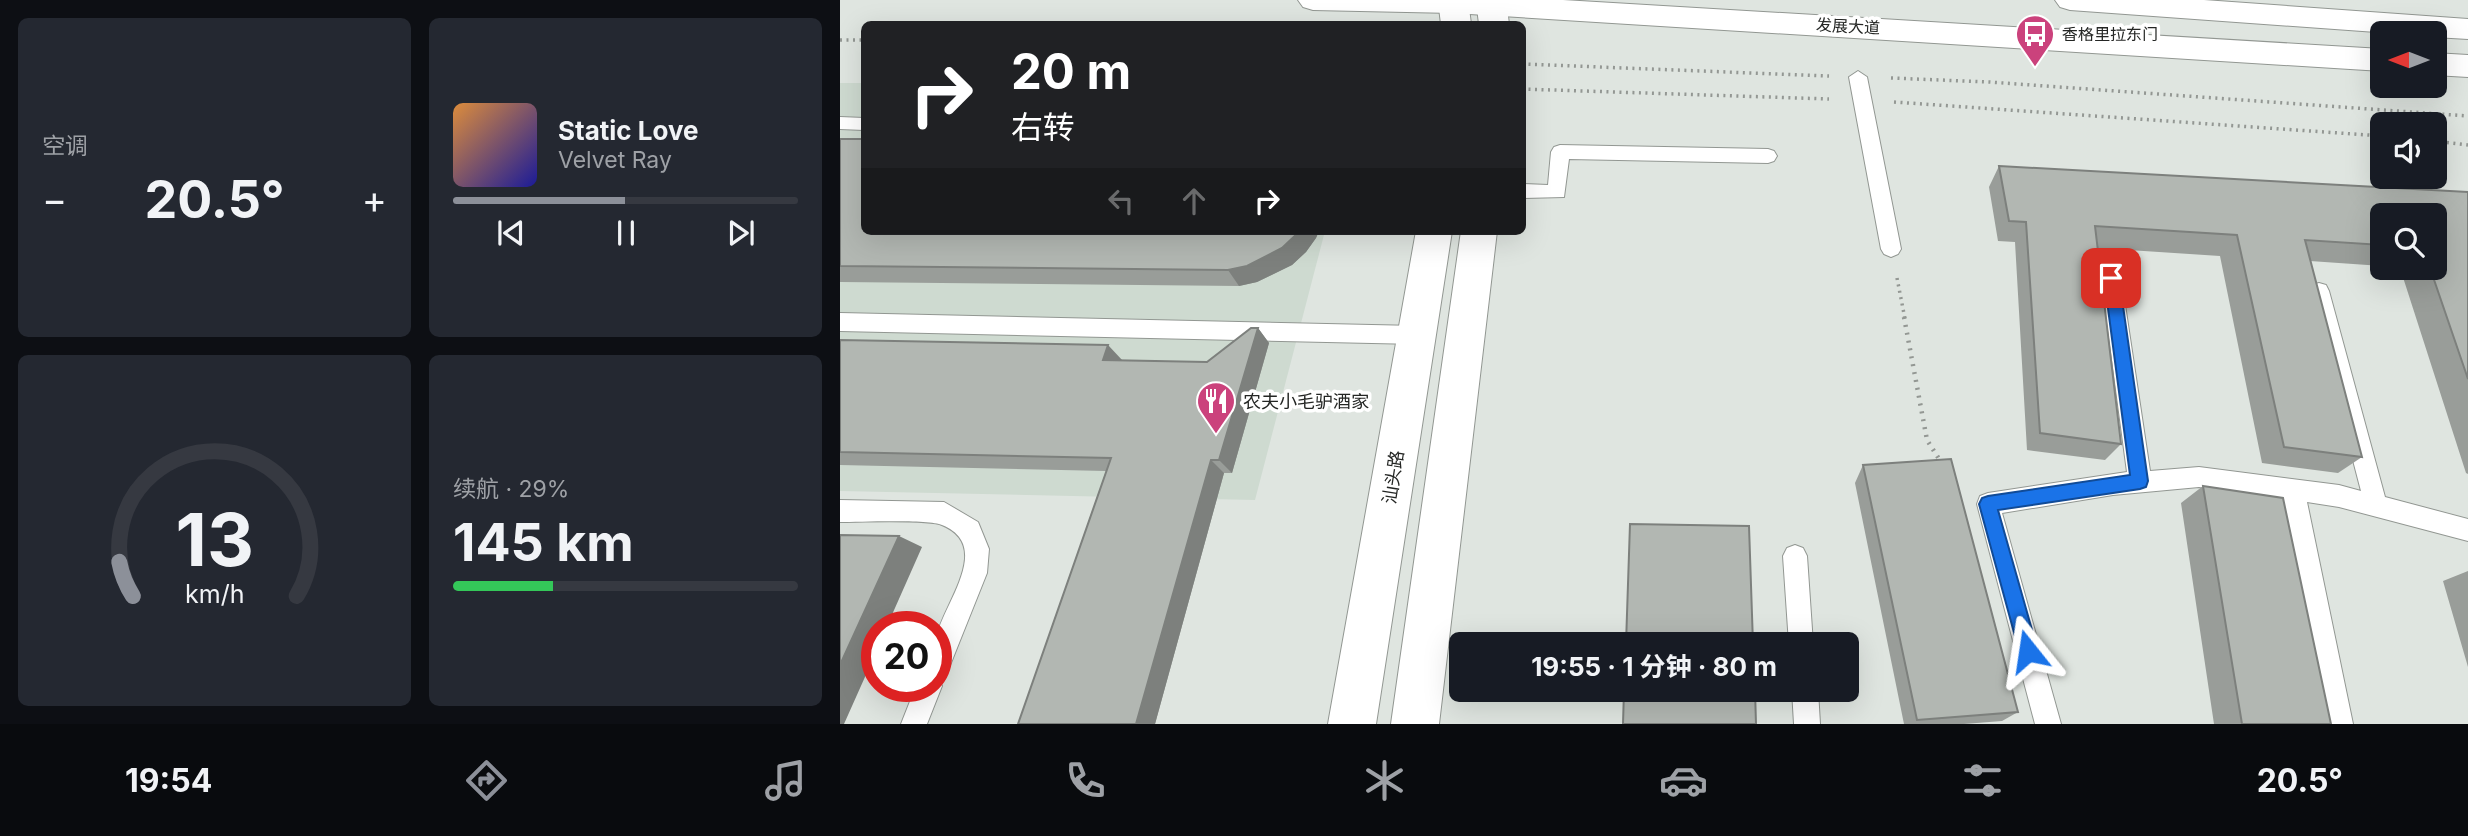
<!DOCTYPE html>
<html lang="zh">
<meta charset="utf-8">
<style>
body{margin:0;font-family:Inter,"Noto Sans SC",sans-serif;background:#242831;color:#f1f3f6;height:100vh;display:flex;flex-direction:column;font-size:26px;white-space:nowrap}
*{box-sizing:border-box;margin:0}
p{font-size:23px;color:#9ea1a6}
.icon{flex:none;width:38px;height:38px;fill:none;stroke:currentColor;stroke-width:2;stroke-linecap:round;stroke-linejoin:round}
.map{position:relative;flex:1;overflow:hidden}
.panel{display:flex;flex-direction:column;gap:18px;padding:18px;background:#0d0f14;width:840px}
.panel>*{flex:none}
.banner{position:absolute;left:21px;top:21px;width:665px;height:214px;border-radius:10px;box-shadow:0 7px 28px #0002;background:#202124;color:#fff;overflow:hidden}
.needle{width:46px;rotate:270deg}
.controls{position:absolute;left:1530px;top:21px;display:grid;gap:14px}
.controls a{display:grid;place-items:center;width:77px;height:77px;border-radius:10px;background:#171b24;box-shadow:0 7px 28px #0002;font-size:35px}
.speed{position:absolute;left:21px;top:611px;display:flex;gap:14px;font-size:35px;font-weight:700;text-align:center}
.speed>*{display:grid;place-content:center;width:91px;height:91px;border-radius:50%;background:#171b24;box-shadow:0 7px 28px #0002;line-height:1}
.speed .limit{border:10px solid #d22;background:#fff;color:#111}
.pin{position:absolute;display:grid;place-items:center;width:60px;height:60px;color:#fff;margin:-30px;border-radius:14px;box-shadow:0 4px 10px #0006}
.me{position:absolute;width:77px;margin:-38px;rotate:345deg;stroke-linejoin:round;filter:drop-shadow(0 0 5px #0008)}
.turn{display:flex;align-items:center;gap:24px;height:147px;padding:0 35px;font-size:32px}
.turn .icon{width:91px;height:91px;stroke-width:2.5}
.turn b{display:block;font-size:49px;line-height:60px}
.lanes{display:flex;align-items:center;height:66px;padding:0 35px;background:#0003;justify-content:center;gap:35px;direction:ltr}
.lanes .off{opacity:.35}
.big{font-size:52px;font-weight:700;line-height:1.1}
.panel .widget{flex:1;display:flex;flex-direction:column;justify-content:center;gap:10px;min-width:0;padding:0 24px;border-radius:10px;background:#242831}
.panel .dial{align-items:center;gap:0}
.dial svg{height:182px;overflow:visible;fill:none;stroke:#363941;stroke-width:7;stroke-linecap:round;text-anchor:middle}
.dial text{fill:#f1f3f6;stroke:none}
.song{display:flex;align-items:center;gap:21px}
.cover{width:84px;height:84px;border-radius:10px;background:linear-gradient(135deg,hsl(30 70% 55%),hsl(240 70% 35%))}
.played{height:7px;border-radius:4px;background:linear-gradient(90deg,#8c9099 50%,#363941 50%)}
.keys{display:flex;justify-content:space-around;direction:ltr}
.heat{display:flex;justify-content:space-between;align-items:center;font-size:38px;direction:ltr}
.charge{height:10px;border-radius:5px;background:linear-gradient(90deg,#34c759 29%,#363941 0)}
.panel .tiles{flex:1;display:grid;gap:18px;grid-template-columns:repeat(2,1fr)}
.trip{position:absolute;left:609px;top:632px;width:410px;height:70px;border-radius:10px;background:#171b24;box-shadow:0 7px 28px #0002;font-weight:700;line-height:70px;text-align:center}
.dock{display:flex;height:112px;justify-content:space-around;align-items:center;background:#090b0e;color:#9ea1a6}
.dock .icon{width:49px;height:49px}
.dock .active{color:#8c9099}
.dock b{font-size:32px;color:#f1f3f6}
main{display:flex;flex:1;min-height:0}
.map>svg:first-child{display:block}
.built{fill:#cedad0}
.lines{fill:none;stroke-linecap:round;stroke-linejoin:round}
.lane-casing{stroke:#929792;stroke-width:2}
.secondary-casing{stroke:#929792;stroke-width:2}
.primary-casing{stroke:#929792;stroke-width:2}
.path-far1{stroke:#939793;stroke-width:3.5;stroke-dasharray:2 4.5;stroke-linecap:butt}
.path{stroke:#939793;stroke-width:4.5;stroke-dasharray:2 6;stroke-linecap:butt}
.lane{fill:#fff;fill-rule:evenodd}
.secondary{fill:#fff;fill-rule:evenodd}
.primary{fill:#fff;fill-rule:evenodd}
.wall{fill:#999d99}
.shaded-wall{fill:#7d807d}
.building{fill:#b2b7b2;stroke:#7d807d;stroke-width:2}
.route{fill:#1a73e8;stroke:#114b97;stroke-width:2}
.labels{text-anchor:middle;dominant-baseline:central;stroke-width:7;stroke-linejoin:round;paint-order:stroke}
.far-street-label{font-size:16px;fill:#242624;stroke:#fff}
.far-poi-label{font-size:16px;fill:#242624;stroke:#fff;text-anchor:start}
.poi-label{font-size:18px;fill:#242624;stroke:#fff;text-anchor:start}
.street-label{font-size:18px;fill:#242624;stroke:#fff}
</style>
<main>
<section class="panel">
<div class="tiles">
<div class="widget"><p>空调</p>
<div class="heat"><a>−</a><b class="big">20.5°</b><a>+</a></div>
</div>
<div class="widget">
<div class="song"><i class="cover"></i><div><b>Static Love</b><p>Velvet Ray</p></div></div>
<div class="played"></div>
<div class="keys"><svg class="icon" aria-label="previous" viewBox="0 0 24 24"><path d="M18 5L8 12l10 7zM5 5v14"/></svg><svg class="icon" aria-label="pause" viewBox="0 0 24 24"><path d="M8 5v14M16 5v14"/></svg><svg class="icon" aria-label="next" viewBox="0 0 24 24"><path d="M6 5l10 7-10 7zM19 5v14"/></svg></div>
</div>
<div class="widget dial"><svg viewBox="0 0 100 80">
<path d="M14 69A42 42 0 1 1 86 69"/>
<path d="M14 69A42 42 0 0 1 8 54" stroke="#8c9099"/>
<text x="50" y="56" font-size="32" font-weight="700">13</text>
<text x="50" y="72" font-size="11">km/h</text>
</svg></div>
<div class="widget"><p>续航 · 29%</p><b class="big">145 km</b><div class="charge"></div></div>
</div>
</section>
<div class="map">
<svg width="1628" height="724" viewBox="0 0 1628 724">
<rect width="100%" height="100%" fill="#dfe5e0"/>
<path class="built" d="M0,83H24V231H485L415,500L0,491Z"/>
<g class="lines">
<defs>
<path id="lane" d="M1018,71L1027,77L1061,249L1058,254L1051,257L1044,254L1041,249L1009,77Z
M0,117L24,118V130L0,129Z
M720,145L928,149L934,151L937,156L934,161L928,163L729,159L724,197L682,198V184L708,185L711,152L714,147Z
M1271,270L1278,272L1281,278L1310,471L1359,467L1499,485L1521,491L1469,291L1472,285L1479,283L1486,285L1489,291L1545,497L1628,519V541L1499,507L1467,502L1513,724H1487L1443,499L1359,487L1273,495L1162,513L1221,724H1195L1137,504L1140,496L1148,493L1287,472L1261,278L1264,272Z
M0,313L577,326L584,329L587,335L584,341L577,344L0,331Z
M0,500L104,502L138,522L149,549L147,573L105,678L99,680L102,686L87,724H61L76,686H96C96,671 93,652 96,638C103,604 154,546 102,525C89,519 19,522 0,522Z
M955,545L963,548L967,556L973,644H949L943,556L947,548Z
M952,690H978L980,724H954Z"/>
<path id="secondary" d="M598,0H628L631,24H601Z
M636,0H666L669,24H639Z
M576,231H612L536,724H488Z
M621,231H657L599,724H551Z"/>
<path id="primary" d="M458,0H723L1542,49V71L613,13L473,10L463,7Z
M1215,0H1364L1628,19V39L1594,37V33H1550L1230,10L1220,7Z
M1594,53L1628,55V77L1594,75Z"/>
</defs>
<use href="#lane" class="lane-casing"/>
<use href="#secondary" class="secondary-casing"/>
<use href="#primary" class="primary-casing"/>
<path class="path-far1" d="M0,40H24
M682,64L989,76
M1051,78L1149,82L1628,116
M682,89L989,99
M1054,102L1542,136
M1594,141L1628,145
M1057,278L1065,319"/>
<path class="path" d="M1064,317L1087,440L1101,462"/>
<use href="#lane" class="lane"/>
<use href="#secondary" class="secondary"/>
<use href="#primary" class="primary"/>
</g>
<path class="wall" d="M0,139L24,231H479L476,238L466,252L452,265L417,282L399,286L0,282Z
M1159,166L1628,192V474L1626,473L1560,268H1594V215H1542V266L1470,261L1522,457L1498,473L1422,463L1380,256L1258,248L1281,444L1265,460L1187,450L1175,242L1158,241L1149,187Z
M418,328L429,343L392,473H384L315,724H178L266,471L0,465V340L282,360L367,362Z
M1023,465L1178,712L1162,721L1124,724H1064L1015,483Z
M1363,486L1491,724H1374L1341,503Z
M1628,571V667L1603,581Z"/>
<path class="shaded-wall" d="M460,231H479L476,238L466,252L452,265L417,282L399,286L388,270Z
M418,328L429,343L392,473L379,460Z
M268,345L283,361L263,360Z
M371,460L384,473L315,724H296Z
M59,536L82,547L47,626H37V650L4,724H0V665Z"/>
<path class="building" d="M0,139H24V231H460L442,248L407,266L388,270L0,266Z
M1159,166L1628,192V379L1590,268H1594V215H1542V245L1465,240L1522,457L1444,447L1397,235L1255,226L1281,444L1200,433L1186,222L1169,221Z
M411,328H418L379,460H371L296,724H178L271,458L0,452V340L268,345L263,360L367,362Z
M1111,459L1178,712L1077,720L1023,465Z
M1363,486L1443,498L1491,724H1402Z
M790,524L909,526L913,644H786Z
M0,535L59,536L0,665Z
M784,690H915L916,724H783Z"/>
<path class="route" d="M1271,271L1279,278L1308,481L1306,487L1300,489L1158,510L1198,651L1195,657L1188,660L1181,657L1179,651L1139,504L1142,498L1148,496L1290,475L1264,278Z"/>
<defs>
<symbol id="bus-pin" viewBox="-11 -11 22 30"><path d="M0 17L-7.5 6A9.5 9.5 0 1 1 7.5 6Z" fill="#cb427c" stroke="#fff"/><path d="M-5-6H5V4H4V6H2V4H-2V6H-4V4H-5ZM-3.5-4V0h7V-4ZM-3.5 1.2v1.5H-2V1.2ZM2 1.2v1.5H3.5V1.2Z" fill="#fff"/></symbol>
<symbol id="restaurant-pin" viewBox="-11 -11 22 30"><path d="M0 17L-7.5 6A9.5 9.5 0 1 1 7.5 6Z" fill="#cb427c" stroke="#fff"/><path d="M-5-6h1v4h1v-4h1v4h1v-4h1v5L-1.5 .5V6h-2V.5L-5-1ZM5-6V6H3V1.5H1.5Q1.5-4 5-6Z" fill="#fff"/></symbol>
</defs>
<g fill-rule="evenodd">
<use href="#bus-pin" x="1173" y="12" width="44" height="60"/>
<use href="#restaurant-pin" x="354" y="379" width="44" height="60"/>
</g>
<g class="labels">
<g class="far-street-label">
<text transform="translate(1008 26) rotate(3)">发展大道</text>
</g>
<g class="far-poi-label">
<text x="1222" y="34">香格里拉东门</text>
</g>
<g class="poi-label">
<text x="403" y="401">农夫小毛驴酒家</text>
</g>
<g class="street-label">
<text transform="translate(553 477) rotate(-81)">汕头路</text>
</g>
</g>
</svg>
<div class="controls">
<a><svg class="needle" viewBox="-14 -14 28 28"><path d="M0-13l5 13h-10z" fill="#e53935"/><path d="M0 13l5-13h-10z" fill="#9ea1a6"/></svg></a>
<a><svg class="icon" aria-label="sound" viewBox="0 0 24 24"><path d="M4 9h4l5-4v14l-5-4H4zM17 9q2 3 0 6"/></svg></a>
<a><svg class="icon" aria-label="search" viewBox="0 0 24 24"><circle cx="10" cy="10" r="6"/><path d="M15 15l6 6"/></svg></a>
</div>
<div class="speed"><div class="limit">20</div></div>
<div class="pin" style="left:1271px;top:278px;background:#d93025"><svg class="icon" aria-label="arrive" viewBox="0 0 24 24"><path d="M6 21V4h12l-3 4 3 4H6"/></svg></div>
<svg class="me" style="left:1188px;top:651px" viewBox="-20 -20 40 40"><path d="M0-17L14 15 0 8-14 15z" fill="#1a73e8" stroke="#fff" stroke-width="4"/></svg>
<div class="trip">19:55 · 1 分钟 · 80 m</div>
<div class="banner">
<div class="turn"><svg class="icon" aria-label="right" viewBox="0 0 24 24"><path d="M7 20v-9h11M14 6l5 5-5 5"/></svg><div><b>20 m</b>右转</div></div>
<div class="lanes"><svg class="icon off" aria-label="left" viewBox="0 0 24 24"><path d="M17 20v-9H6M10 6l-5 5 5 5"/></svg><svg class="icon off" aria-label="ahead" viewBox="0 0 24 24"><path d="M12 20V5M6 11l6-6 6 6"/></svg><svg class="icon" aria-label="right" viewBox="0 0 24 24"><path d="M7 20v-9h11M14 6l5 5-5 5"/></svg></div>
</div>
</div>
</main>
<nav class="dock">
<b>19:54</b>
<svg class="icon active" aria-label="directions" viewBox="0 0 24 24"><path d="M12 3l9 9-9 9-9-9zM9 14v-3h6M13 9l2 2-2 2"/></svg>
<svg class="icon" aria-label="music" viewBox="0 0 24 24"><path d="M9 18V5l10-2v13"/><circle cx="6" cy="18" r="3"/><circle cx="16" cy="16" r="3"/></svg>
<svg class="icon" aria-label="phone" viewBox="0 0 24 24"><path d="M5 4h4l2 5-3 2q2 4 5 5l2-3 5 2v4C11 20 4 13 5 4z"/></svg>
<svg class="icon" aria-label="climate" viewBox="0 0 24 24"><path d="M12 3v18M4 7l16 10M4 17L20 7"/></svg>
<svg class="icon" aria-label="car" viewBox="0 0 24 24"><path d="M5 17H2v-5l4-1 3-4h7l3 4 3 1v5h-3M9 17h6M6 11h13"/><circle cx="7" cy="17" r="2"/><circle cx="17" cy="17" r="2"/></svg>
<svg class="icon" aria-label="filters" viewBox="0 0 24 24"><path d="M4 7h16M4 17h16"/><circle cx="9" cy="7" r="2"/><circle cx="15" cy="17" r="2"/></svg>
<b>20.5°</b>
</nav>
